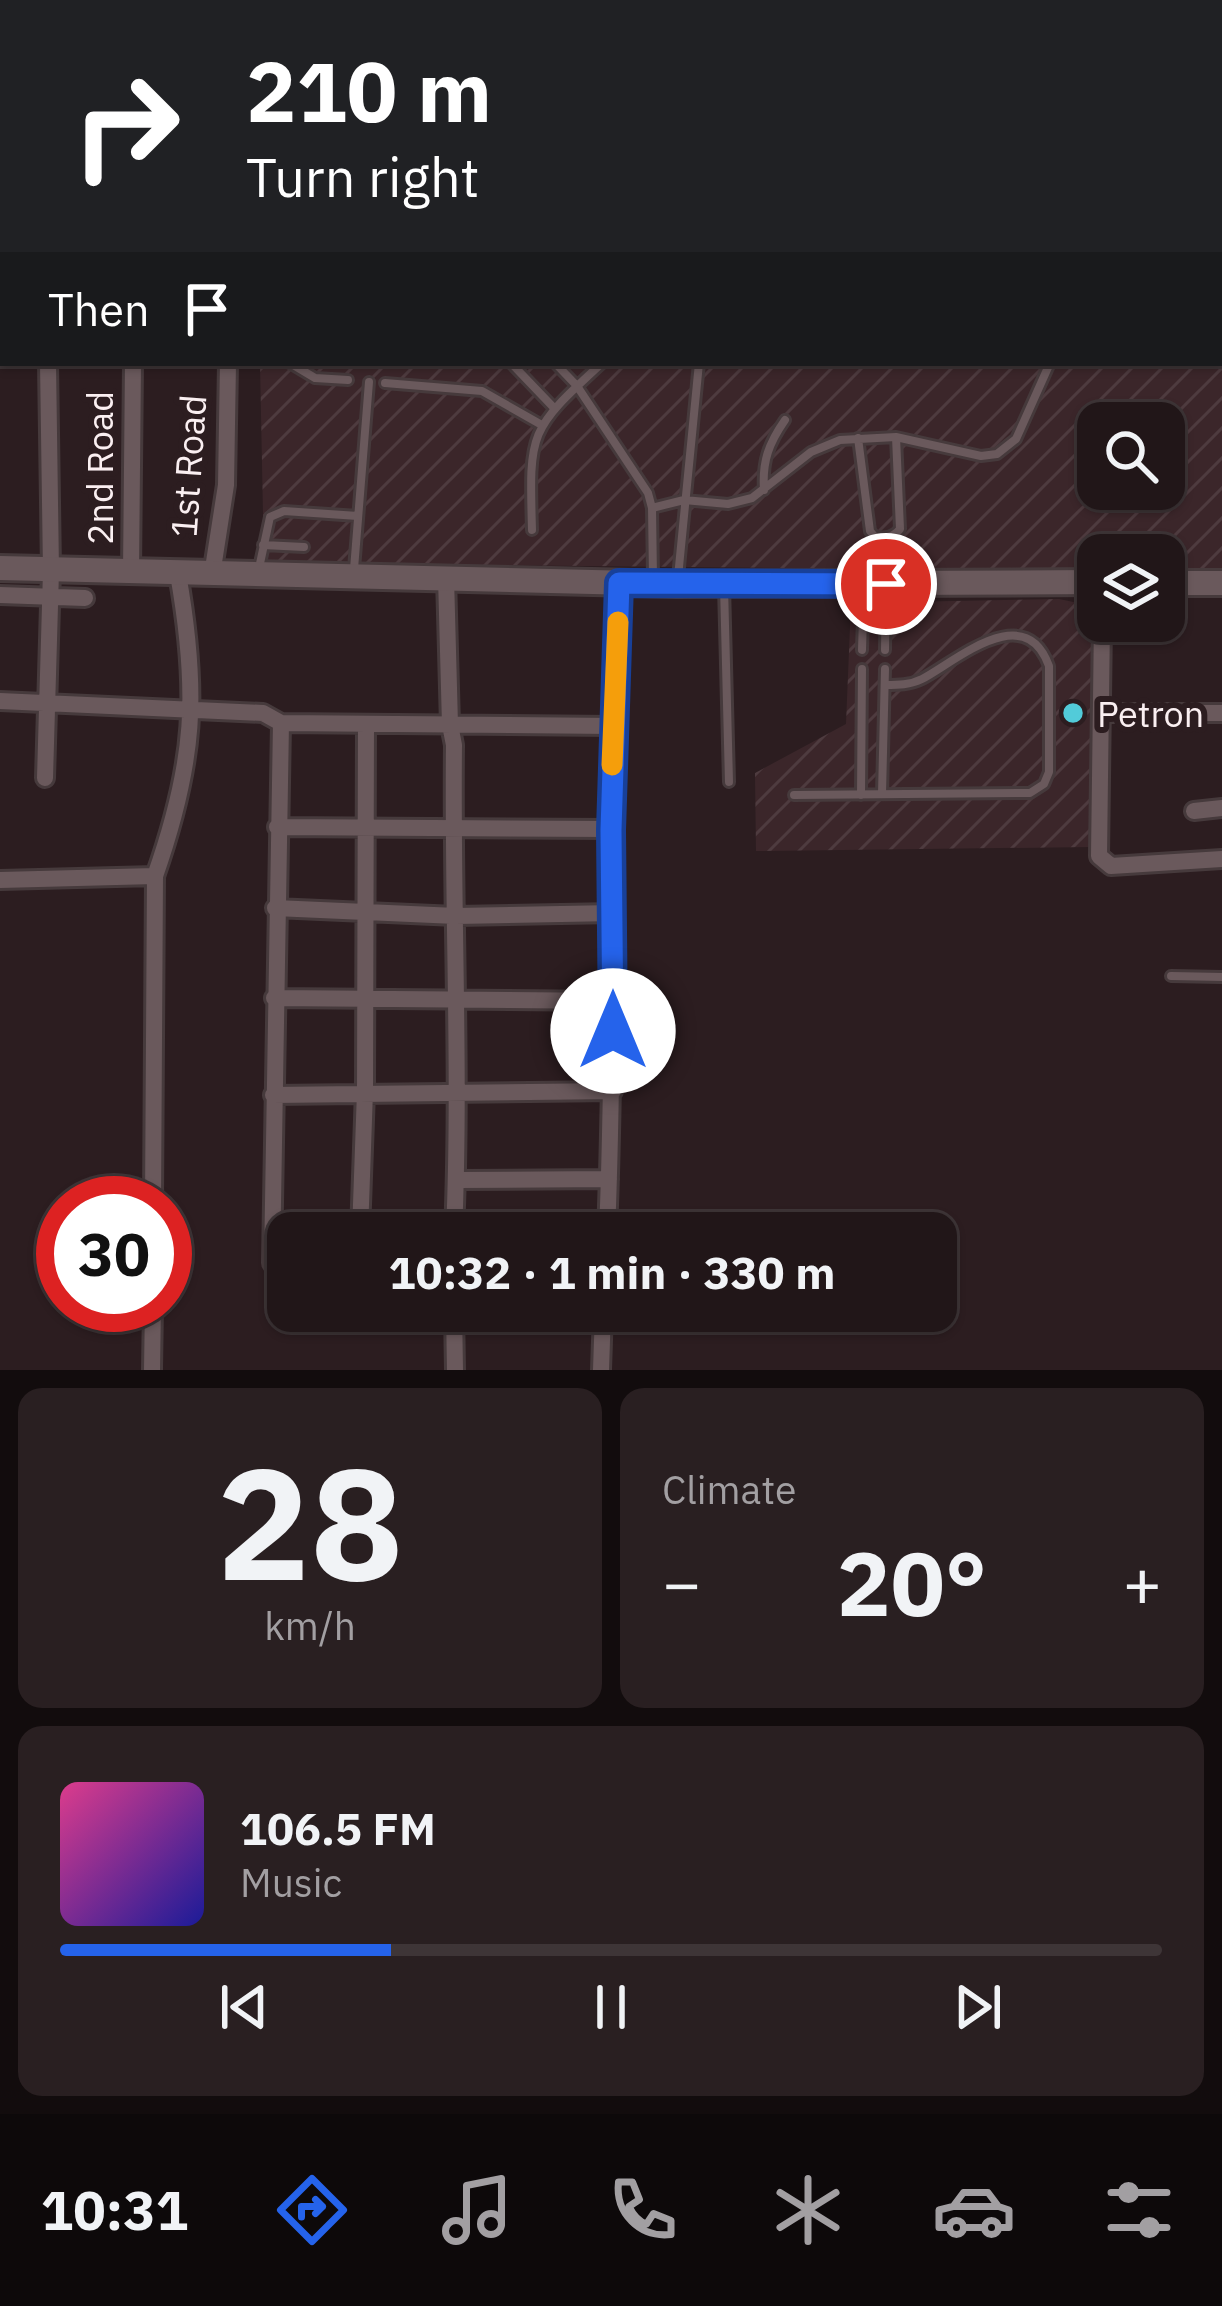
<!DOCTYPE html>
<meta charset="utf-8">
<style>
body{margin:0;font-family:"IBM Plex Sans",sans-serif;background:#291f21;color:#f1f3f6;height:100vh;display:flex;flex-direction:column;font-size:45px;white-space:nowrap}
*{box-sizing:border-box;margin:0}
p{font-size:39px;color:#a29fa2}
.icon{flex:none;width:66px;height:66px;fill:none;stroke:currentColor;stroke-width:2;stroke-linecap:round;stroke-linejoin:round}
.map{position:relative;height:1370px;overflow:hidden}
.panel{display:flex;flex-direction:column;gap:18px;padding:18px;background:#120c0d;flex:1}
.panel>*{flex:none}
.top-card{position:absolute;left:0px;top:0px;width:1224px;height:366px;box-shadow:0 3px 9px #0004,0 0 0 3px #3e3537;background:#202124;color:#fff;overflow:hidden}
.buttons{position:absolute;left:1077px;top:402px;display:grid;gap:24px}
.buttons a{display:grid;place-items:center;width:108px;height:108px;border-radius:24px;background:#211618;box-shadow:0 3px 9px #0004,0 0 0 3px #3e3537;font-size:60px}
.speed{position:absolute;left:36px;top:1176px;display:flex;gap:24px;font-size:60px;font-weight:700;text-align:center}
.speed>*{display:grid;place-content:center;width:156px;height:156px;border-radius:50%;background:#211618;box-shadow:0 3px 9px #0004,0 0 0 3px #3e3537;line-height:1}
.speed .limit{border:18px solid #d22;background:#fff;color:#111}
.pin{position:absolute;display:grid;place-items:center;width:102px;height:102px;color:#fff;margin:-51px;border:6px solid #fff;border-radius:50%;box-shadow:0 3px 12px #0007}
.me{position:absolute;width:132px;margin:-66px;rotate:0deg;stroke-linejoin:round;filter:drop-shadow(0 0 9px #0008)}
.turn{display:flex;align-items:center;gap:42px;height:252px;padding:0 48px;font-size:54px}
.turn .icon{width:156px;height:156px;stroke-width:2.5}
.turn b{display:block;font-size:84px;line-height:102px}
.then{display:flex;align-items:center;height:114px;padding:0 48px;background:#0003;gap:24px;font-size:45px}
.big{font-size:90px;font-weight:700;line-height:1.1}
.panel .tile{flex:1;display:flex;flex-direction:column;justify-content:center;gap:18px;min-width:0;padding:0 42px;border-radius:24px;background:#291f21}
.panel .dial{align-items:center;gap:0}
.dial b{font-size:156px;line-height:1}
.song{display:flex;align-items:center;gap:36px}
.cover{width:144px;height:144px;border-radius:18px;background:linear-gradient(135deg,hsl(330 70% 55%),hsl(240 70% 35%))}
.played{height:12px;border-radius:6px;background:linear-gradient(90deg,#2563eb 30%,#3e3537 30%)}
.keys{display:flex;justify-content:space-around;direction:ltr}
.heat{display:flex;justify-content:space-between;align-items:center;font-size:66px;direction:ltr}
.panel .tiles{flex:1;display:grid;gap:18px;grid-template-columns:1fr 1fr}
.tile:last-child{grid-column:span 2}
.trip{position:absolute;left:267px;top:1212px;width:690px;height:120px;border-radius:24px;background:#211618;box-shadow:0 3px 9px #0004,0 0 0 3px #3e3537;font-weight:700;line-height:120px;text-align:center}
.tabs{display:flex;height:192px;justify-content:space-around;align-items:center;background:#0d090a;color:#a29fa2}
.tabs .icon{width:84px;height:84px}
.tabs .on{color:#2563eb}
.tabs b{font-size:54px;color:#f1f3f6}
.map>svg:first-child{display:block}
.industrial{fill:url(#industrial-furrows);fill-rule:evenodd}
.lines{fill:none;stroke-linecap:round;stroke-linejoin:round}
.service-casing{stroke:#463a3c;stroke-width:14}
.minor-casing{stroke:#463a3c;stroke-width:22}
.secondary-casing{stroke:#463a3c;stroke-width:30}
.service{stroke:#6a595c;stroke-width:8}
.minor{stroke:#6a595c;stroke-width:16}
.secondary{stroke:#6a595c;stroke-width:24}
.route-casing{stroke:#184099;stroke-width:30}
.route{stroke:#2563eb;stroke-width:21}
.slow{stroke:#f59e0b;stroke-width:21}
.poi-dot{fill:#52cbd9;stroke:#2c1d20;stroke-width:4.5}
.labels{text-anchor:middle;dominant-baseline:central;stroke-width:12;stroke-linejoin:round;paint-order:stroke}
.street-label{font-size:36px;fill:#faeff1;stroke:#2c1d20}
.poi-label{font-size:36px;fill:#faeff1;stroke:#2c1d20;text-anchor:start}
</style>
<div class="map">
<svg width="1222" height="1370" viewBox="0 0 1222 1370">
<defs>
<pattern id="industrial-furrows" width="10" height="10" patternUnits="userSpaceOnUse" patternTransform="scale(3)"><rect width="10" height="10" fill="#3b262a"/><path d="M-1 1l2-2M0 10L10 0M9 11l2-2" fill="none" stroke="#4e3b3f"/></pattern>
</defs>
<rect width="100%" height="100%" fill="#2c1d20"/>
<path class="industrial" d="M253,0H1222V572H1164V555H1098V571L264,563L260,363H1221V3ZM1098,423H1164V489H1098Z
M1059,599L1092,606L1090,847L756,851L755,773L846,724L851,603Z"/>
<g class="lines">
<defs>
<path id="service" d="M359,3L362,0
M1018,3L1021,0
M1221,255H1222
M290,363L315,378L348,380
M511,363L555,409
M555,363L577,386L648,493L652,508L653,577
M385,383L482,391L540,424
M858,438L870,531L875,537C885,538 893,538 900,529L896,437
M764,490C762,461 769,443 785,420
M652,508L684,500L728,504L752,498L811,452L840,440L896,437L981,456L997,454L1016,439L1050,363
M532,530C529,431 529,430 602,363
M263,545L304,547
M259,568L270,517L284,511L358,516
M354,569L369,382
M678,577L699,363
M724,586L729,782
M862,650L864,585
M885,650L886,586
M882,794L885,669
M794,795L1030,793L1044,784L1049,772V666C1025,599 956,661 922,679C910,685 898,685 885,685
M861,795L862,669
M1171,976L1222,977"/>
<path id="minor" d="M188,0L190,3
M50,3V0
M135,3V0
M131,573L133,363
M212,575L226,485L228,363
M446,577L450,725L454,745C452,908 461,1070 454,1233
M0,595L85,598
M1102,621L1099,856L1111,866L1222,859
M0,701L263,713L281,723
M1102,713H1222
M45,778L51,571L48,363
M1194,811L1222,808
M277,827L611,829
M0,880L155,876C195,762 199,693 178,574
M275,908L456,916L614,913
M274,998L613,1001
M273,1095L613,1091
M457,1180L609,1179
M153,1203L155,876
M360,1233L365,1091L366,724
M607,1233C616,1016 610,800 619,583
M288,1270H278L272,1263L281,723L613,726
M454,1311L455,1370
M152,1370L153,1305
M601,1370L603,1311"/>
<path id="secondary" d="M0,568L677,584L1098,582
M1164,583H1222"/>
</defs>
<use href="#service" class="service-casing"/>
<use href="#minor" class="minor-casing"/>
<use href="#secondary" class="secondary-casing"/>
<use href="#service" class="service"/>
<use href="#minor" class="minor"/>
<use href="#secondary" class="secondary"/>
</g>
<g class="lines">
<defs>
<path id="route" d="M613,1031L611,830L619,583L886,584"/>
</defs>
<use href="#route" class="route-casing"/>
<use href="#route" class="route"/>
<path class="slow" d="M612,765L618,622"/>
</g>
<circle class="poi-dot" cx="1073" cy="713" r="12"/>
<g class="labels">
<g class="street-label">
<text transform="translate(188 466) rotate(-86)">1st Road</text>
<text transform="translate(99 468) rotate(-90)">2nd Road</text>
</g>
<g class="poi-label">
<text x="1097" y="713">Petron</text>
</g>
</g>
</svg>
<div class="buttons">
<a><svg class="icon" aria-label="search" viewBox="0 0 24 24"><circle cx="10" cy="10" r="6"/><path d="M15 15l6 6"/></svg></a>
<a><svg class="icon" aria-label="layers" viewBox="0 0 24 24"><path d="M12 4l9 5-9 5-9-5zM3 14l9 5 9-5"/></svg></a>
</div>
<div class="speed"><div class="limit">30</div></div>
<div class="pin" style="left:886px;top:584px;background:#d93025"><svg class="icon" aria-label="arrive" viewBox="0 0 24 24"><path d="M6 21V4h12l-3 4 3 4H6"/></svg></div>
<svg class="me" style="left:613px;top:1031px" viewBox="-20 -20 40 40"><circle r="19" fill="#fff"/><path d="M0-13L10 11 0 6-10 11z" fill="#2563eb"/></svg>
<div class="trip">10:32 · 1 min · 330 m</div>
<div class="top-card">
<div class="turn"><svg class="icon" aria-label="right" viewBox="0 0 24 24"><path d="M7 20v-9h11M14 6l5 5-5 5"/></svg><div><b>210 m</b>Turn right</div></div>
<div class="then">Then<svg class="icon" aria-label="arrive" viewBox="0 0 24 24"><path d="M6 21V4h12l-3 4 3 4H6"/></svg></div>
</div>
</div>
<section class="panel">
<div class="tiles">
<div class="tile dial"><b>28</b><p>km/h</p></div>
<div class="tile"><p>Climate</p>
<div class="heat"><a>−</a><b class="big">20°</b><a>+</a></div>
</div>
<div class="tile">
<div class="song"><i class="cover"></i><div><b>106.5 FM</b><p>Music</p></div></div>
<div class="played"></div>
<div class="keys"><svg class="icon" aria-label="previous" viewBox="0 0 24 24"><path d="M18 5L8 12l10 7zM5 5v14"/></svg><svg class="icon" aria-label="pause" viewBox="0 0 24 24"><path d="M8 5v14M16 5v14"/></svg><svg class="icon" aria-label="next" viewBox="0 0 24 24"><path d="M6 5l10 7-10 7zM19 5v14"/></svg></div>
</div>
</div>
</section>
<nav class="tabs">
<b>10:31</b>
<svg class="icon on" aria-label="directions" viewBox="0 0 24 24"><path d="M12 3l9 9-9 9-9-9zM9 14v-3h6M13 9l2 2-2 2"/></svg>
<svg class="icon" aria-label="music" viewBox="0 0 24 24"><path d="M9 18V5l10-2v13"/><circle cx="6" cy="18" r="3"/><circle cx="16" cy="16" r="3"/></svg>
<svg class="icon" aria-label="phone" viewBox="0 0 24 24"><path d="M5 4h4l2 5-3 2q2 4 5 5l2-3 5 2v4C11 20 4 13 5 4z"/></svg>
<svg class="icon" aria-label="climate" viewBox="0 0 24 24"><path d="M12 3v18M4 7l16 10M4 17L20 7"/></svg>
<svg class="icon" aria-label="car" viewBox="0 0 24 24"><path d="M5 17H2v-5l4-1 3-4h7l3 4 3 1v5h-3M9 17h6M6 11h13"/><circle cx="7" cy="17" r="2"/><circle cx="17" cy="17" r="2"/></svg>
<svg class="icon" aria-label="filters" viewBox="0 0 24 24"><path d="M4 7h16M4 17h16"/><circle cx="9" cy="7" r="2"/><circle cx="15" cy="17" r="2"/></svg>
</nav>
